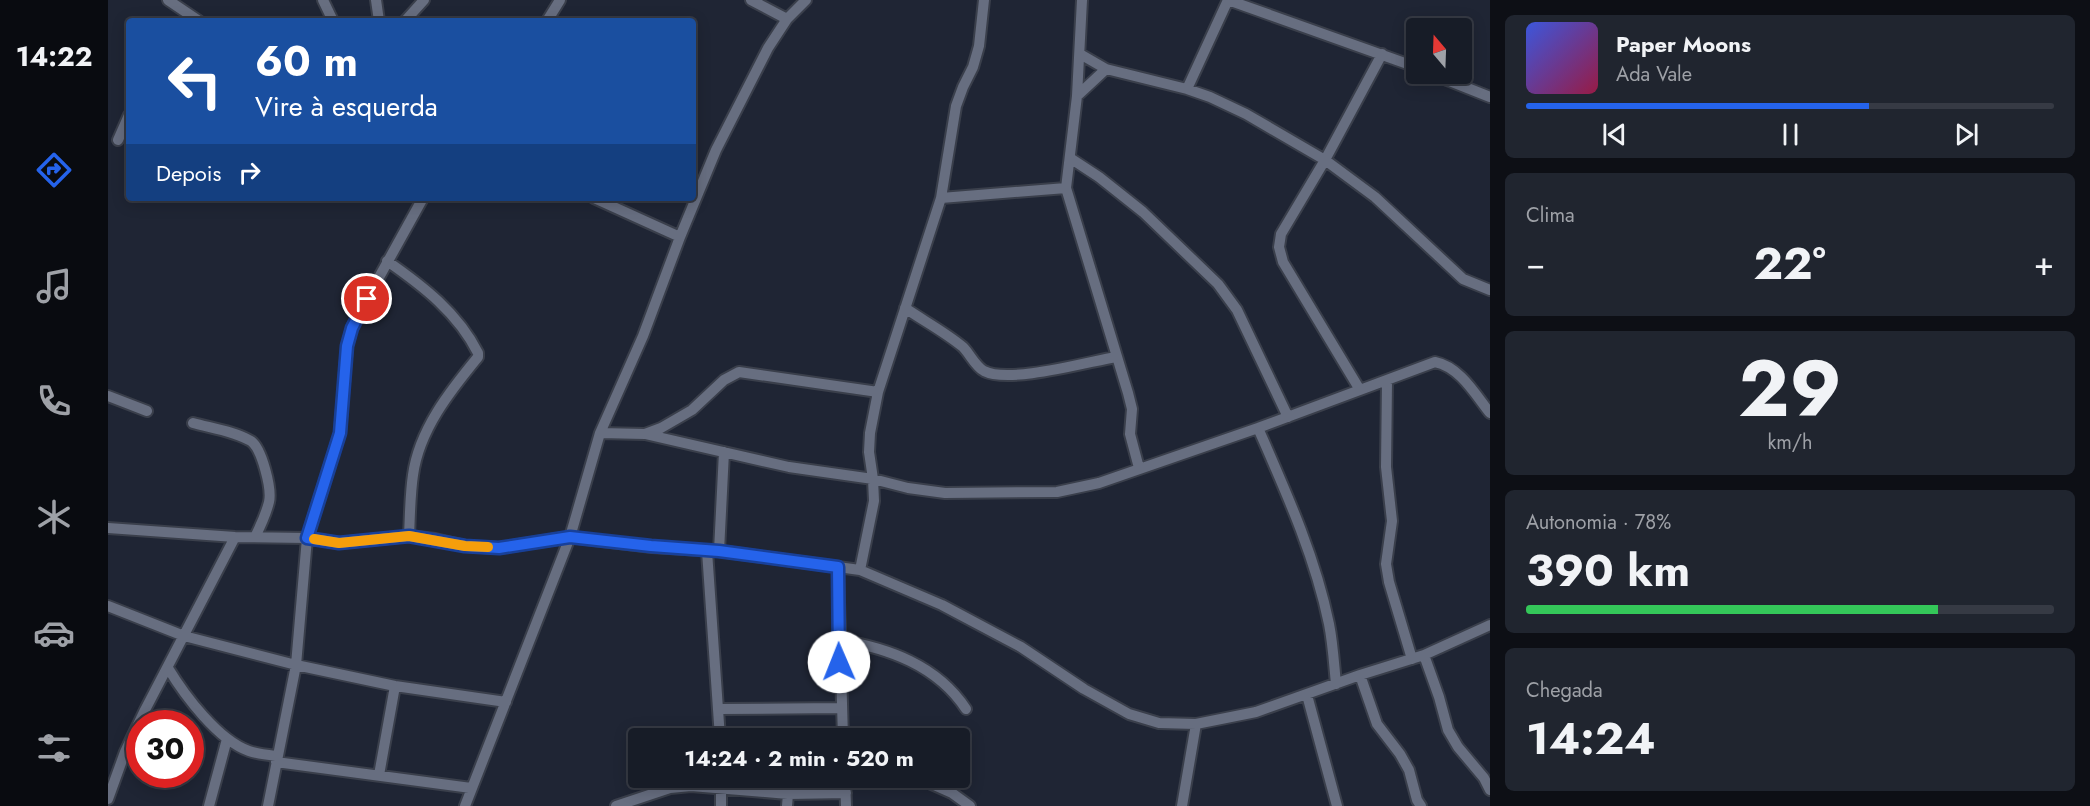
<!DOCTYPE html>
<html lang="pt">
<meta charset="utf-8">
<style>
body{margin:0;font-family:Jost,sans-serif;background:#20252f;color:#f1f3f6;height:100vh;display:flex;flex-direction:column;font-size:22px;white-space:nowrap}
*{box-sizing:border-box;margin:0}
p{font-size:20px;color:#9ea1a7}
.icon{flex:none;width:33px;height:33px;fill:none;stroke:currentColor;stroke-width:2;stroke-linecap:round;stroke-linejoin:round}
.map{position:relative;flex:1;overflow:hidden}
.details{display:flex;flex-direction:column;gap:15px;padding:15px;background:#0d0f15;width:600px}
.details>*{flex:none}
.hud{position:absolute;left:18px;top:18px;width:570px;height:183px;border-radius:6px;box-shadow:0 3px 15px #0003,0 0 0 2px #363a44;background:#1a4fa0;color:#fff;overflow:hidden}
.needle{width:39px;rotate:341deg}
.fabs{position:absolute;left:1298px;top:18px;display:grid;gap:12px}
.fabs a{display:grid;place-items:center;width:66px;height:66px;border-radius:6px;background:#171c27;box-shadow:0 3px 15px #0003,0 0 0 2px #363a44;font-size:30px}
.speed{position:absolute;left:18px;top:710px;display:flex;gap:12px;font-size:30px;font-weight:700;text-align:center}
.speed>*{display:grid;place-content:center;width:78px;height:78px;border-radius:50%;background:#171c27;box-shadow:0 3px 15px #0003,0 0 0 2px #363a44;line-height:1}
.speed .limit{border:9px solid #d22;background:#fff;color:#111}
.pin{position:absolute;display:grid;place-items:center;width:51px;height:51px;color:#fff;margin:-26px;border:3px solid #fff;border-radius:50%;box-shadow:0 2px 6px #0007}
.me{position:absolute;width:66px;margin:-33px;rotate:359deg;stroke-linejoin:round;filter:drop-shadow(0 0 4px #0008)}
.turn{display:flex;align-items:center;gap:21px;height:126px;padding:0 30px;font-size:27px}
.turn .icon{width:78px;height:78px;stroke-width:2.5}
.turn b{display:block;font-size:42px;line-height:51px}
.then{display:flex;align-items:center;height:57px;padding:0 30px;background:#0003;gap:12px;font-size:22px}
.big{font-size:45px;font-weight:700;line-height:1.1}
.details .tile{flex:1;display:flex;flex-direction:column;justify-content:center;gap:9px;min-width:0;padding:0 21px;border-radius:9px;background:#20252f}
.details .dial{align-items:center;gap:0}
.dial b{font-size:78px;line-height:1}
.song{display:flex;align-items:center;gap:18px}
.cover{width:72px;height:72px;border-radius:9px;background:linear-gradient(135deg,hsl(230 70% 55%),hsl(340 70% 35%))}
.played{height:6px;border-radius:3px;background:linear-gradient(90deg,#2563eb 65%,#363a44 65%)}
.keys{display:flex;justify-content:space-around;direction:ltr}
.heat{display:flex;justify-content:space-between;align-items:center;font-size:33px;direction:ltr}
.charge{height:9px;border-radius:4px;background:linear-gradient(90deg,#34c759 78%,#363a44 0)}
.trip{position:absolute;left:520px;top:728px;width:342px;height:60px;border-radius:6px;background:#171c27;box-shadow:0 3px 15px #0003,0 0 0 2px #363a44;font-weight:700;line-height:60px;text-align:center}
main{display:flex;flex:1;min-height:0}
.tabs{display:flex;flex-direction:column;width:108px;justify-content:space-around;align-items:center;background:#090b10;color:#9ea1a7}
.tabs .icon{width:42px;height:42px}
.tabs .current{color:#2563eb}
.tabs b{font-size:27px;color:#f1f3f6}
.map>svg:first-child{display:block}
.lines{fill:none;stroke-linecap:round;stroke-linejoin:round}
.minor-casing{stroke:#3a3f4b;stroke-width:14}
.minor{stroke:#676e80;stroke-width:10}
.route-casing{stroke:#184099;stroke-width:15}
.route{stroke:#2563eb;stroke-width:10}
.slow{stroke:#f59e0b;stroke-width:10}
</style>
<main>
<nav class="tabs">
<b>14:22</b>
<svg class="icon current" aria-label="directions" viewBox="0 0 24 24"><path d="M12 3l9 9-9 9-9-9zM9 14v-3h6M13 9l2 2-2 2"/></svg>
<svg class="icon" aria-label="music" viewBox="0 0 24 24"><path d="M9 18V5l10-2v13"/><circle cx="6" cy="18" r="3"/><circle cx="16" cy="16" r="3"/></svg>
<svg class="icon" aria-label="phone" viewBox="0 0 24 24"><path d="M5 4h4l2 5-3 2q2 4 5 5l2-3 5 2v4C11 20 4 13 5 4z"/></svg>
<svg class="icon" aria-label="climate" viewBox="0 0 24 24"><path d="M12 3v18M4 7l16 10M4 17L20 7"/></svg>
<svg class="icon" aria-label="car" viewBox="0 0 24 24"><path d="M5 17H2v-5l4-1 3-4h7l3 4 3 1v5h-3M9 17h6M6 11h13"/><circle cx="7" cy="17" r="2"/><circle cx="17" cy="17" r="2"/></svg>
<svg class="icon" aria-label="filters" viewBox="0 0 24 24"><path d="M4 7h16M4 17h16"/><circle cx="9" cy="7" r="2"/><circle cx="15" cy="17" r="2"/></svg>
</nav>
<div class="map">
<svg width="1382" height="806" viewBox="0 0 1382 806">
<rect width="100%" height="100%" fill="#1f2534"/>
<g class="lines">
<defs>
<path id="minor" d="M60,0L91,21
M215,0L225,21
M268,0L271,21
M643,0L679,19
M974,0L969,96L958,188L1020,393L1024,409L1022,434L1031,468
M297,21L316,0
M439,21L452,0
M972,54L998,69L1079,89L1102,97L1138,114L1217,160L1267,197L1355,279L1382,290
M1324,74L1382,97
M1079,89L1120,0L1308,67
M969,96L998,69
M10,140L21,115
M962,158L991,177L1035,212L1110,284L1129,310L1180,417
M486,198L572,237
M833,198L958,188
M279,261C315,286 350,313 370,353V357C342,391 311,430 305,475C302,495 302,516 301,536
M797,308C816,321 837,332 855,347C862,354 867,366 876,371C901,384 979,362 1008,357
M1279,381L1278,467L1284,521L1278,564L1281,582L1304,659
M1252,390L1175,262L1171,247L1173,234L1217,160L1274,54
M0,396L39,411
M85,423C103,428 126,431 143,441C154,449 164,489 161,502C158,514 153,525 147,537
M1150,428C1178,492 1207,556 1221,624C1225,644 1226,664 1228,684
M492,433L537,434L553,428L584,410L616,380L631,372L770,392
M537,434L681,467L765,479L800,488L837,493L949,492L991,483L1150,428L1327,362C1352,367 1367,394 1382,413
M0,528L127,537L199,538L231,543L301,536L327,539L357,546L391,548L462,537L544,547L611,551L752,570L834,605L913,647L976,689L1021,714L1051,723L1088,724L1148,712L1252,675L1316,655L1382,625
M599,551L612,738
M611,551L616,452
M730,567L735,738
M752,570L766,501L765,479L761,452L762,433L770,392L833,198L848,106L855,87L865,67L871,46L876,0
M0,606L76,636L188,665L287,686L398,702
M731,640C780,648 829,665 858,709
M1316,655L1331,697L1340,730L1350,747L1376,778L1382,790
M60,668C77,696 110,740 141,751C150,754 160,755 169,756
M1252,675L1269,724L1292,754L1301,770L1309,800L1313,806
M1199,695L1229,806
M611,709L733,708
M168,762L363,788
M271,775L287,686
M737,777L738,806
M808,777L844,793L862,806
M0,799L17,752L37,710L127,537
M101,806L119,739
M160,806L188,665L199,538L232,433L239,346L244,328L259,299L315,198
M357,806L462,537L492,433L535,336L572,237L608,150L660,48L679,19L698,0
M508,806L562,788L583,786L680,794L738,793
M613,806V777
M679,806L680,794
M1074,806L1088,724"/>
</defs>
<use href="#minor" class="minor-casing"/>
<use href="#minor" class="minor"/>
</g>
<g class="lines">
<defs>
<path id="route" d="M259,299L244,328L239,346L232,433L199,538L231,543L301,536L357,546L391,548L462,537L543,546L611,551L730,567L731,662"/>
</defs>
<use href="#route" class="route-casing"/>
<use href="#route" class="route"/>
<path class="slow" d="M206,539L231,543L301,536L357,546L380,547"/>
</g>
</svg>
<div class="fabs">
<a><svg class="needle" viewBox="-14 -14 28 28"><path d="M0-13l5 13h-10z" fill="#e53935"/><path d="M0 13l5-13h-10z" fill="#9ea1a7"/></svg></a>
</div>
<div class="speed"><div class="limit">30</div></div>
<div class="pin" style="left:259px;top:299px;background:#d93025"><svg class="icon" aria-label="arrive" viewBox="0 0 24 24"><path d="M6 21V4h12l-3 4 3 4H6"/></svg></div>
<svg class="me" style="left:731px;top:662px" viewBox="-20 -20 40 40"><circle r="19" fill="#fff"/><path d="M0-13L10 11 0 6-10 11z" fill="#2563eb"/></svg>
<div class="trip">14:24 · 2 min · 520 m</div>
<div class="hud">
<div class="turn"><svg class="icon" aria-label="left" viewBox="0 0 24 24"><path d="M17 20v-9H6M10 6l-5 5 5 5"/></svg><div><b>60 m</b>Vire à esquerda</div></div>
<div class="then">Depois<svg class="icon" aria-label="right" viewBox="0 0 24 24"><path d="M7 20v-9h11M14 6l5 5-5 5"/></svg></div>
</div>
</div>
<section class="details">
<div class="tile">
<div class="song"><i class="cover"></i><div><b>Paper Moons</b><p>Ada Vale</p></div></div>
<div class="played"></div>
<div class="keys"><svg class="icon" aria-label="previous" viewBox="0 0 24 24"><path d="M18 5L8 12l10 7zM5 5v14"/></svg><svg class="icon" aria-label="pause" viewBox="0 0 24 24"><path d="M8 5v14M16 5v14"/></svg><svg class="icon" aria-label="next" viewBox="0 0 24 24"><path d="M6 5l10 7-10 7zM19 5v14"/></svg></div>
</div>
<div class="tile"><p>Clima</p>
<div class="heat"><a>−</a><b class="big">22°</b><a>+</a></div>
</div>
<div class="tile dial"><b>29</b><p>km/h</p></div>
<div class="tile"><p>Autonomia · 78%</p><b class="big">390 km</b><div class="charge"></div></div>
<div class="tile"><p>Chegada</p><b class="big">14:24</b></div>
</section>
</main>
